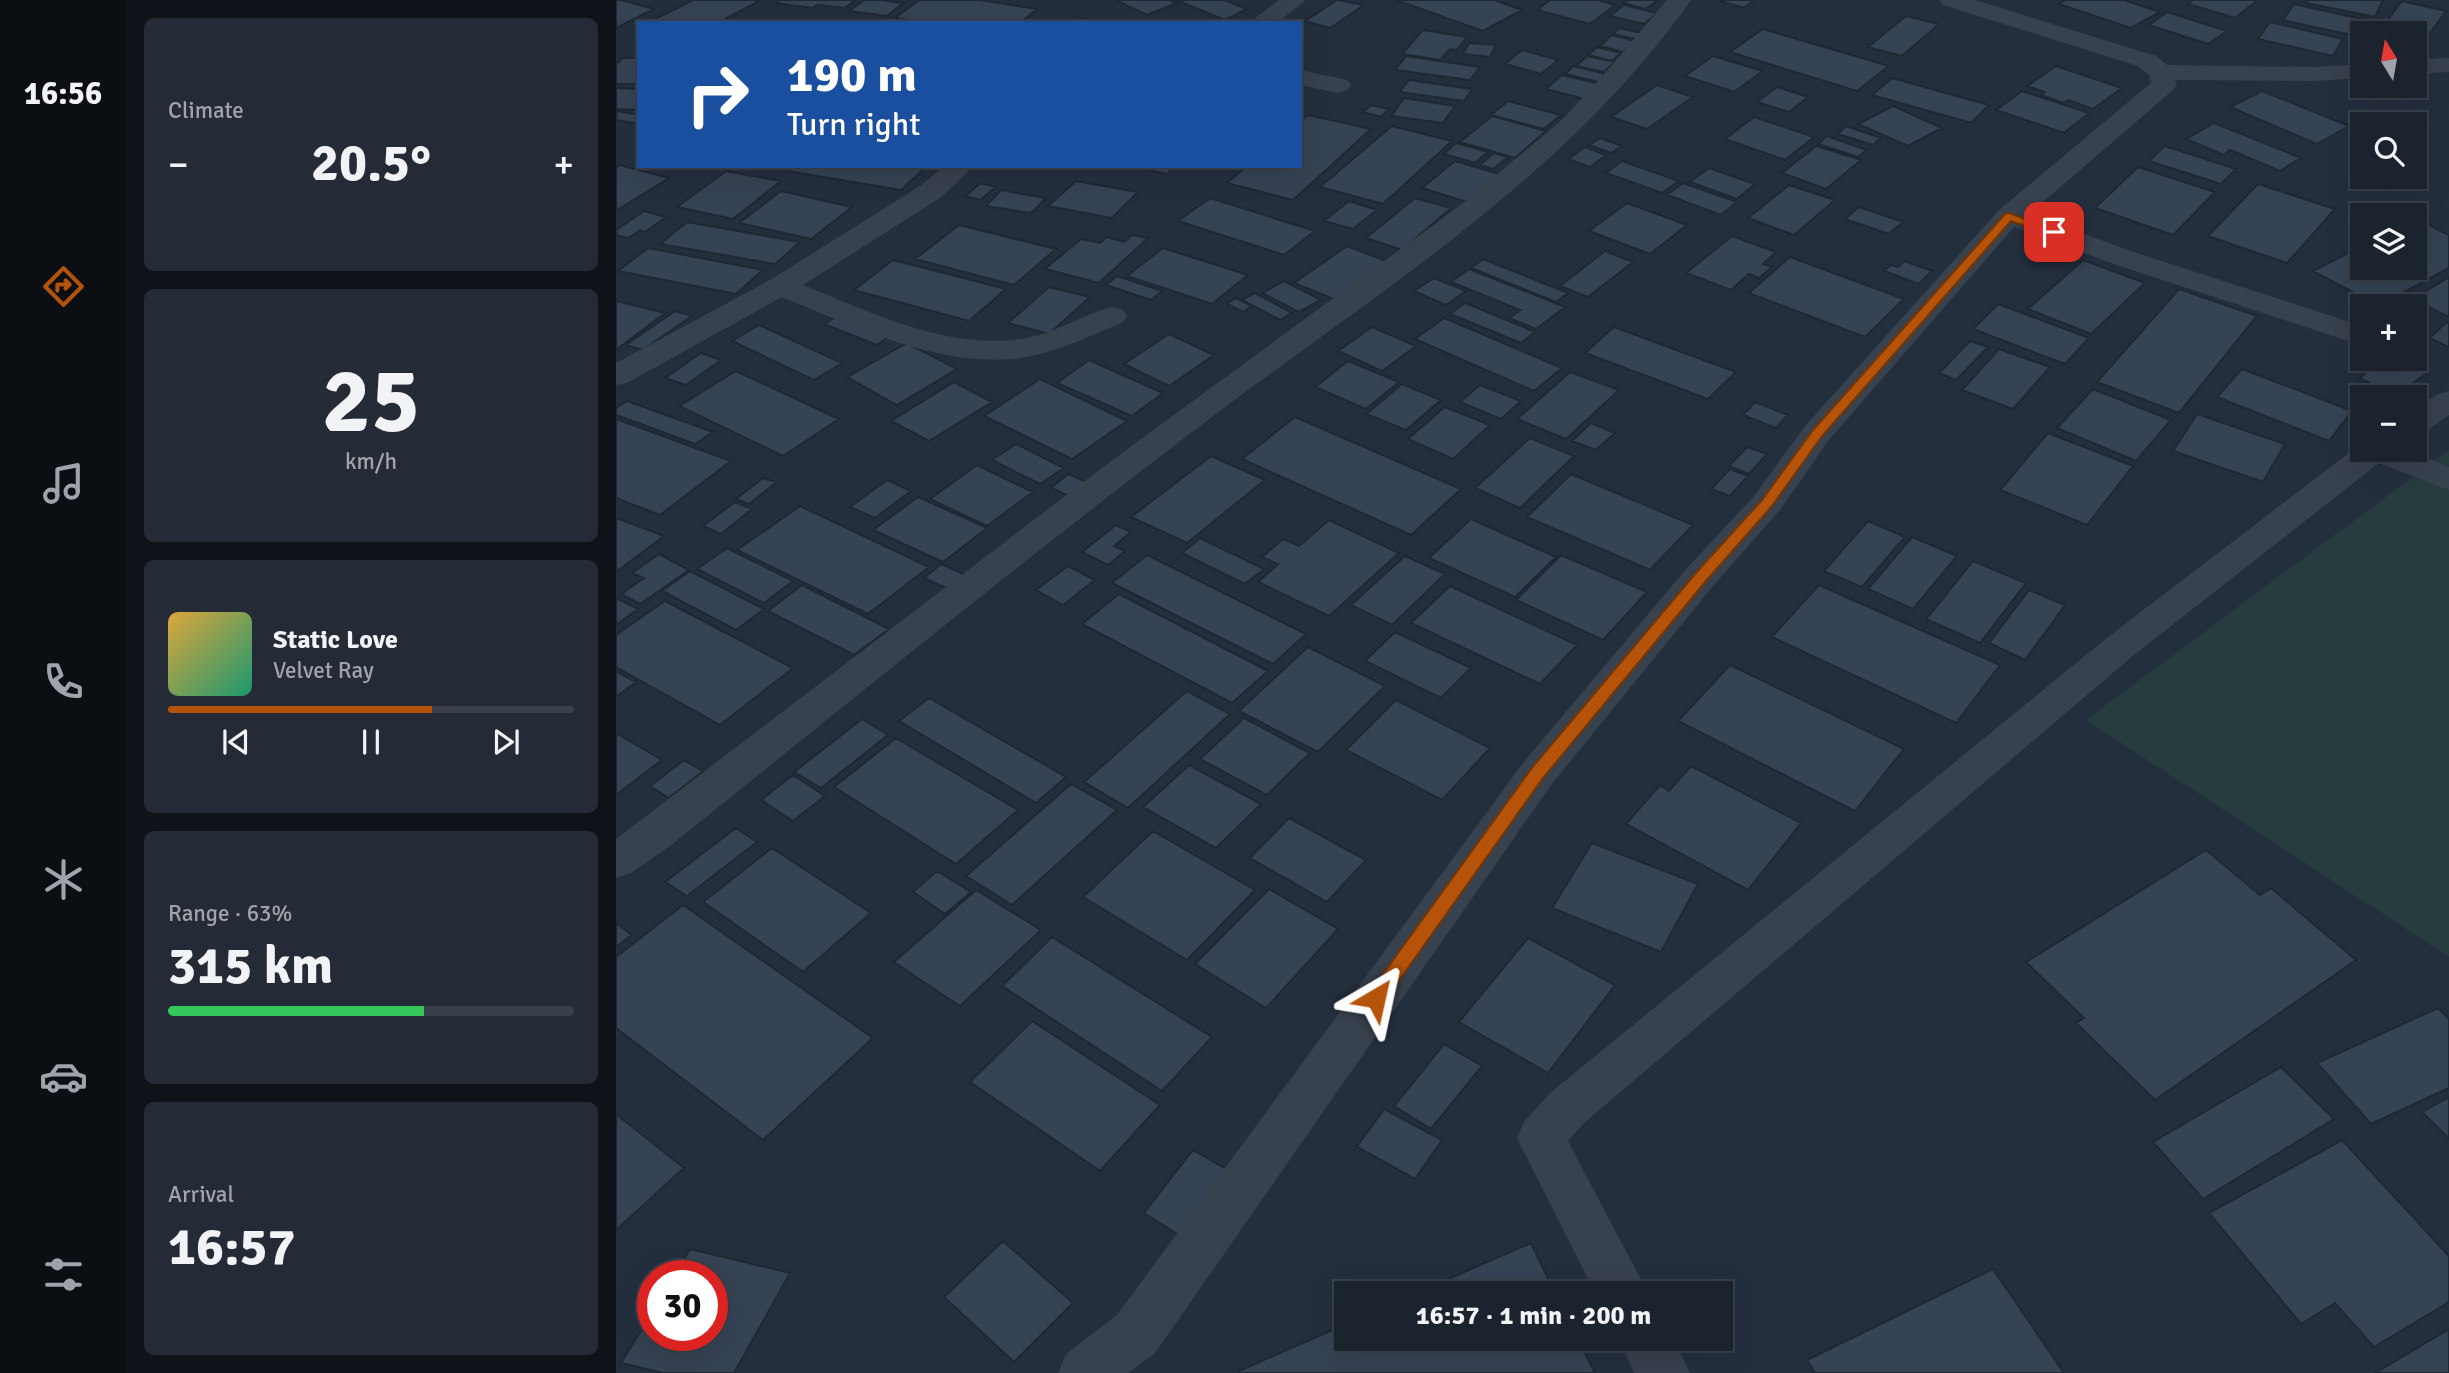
<!DOCTYPE html>
<meta charset="utf-8">
<style>
body{margin:0;font-family:Signika,sans-serif;background:#242b36;color:#f1f3f6;height:100vh;display:flex;flex-direction:column;font-size:26px;white-space:nowrap}
*{box-sizing:border-box;margin:0}
p{font-size:23px;color:#a0a4aa}
.icon{flex:none;width:38px;height:38px;fill:none;stroke:currentColor;stroke-width:2;stroke-linecap:round;stroke-linejoin:round}
.map{position:relative;flex:1;overflow:hidden}
.sheet{display:flex;flex-direction:column;gap:18px;padding:18px;background:#0f1319;width:490px}
.sheet>*{flex:none}
.hud{position:absolute;left:21px;top:21px;width:665px;height:147px;border-radius:0px;box-shadow:0 7px 28px #0002,0 0 0 2px #39404a;background:#1a4fa0;color:#fff;overflow:hidden}
.needle{width:46px;rotate:349deg}
.tools{position:absolute;left:1734px;top:21px;display:grid;gap:14px}
.tools a{display:grid;place-items:center;width:77px;height:77px;border-radius:0px;background:#1b232e;box-shadow:0 7px 28px #0002,0 0 0 2px #39404a;font-size:35px}
.speed{position:absolute;left:21px;top:1260px;display:flex;gap:14px;font-size:35px;font-weight:700;text-align:center}
.speed>*{display:grid;place-content:center;width:91px;height:91px;border-radius:50%;background:#1b232e;box-shadow:0 7px 28px #0002,0 0 0 2px #39404a;line-height:1}
.speed .limit{border:10px solid #d22;background:#fff;color:#111}
.pin{position:absolute;display:grid;place-items:center;width:60px;height:60px;color:#fff;margin:-30px;border-radius:14px;box-shadow:0 4px 10px #0006}
.me{position:absolute;width:77px;margin:-38px;rotate:36deg;stroke-linejoin:round;filter:drop-shadow(0 0 5px #0008)}
.turn{display:flex;align-items:center;gap:24px;height:147px;padding:0 35px;font-size:32px}
.turn .icon{width:91px;height:91px;stroke-width:2.5}
.turn b{display:block;font-size:49px;line-height:60px}
.big{font-size:52px;font-weight:700;line-height:1.1}
.sheet .widget{flex:1;display:flex;flex-direction:column;justify-content:center;gap:10px;min-width:0;padding:0 24px;border-radius:10px;background:#242b36}
.sheet .dial{align-items:center;gap:0}
.dial b{font-size:91px;line-height:1}
.song{display:flex;align-items:center;gap:21px}
.cover{width:84px;height:84px;border-radius:10px;background:linear-gradient(135deg,hsl(40 70% 55%),hsl(160 70% 35%))}
.played{height:7px;border-radius:4px;background:linear-gradient(90deg,#b45309 65%,#39404a 65%)}
.keys{display:flex;justify-content:space-around;direction:ltr}
.heat{display:flex;justify-content:space-between;align-items:center;font-size:38px;direction:ltr}
.charge{height:10px;border-radius:5px;background:linear-gradient(90deg,#34c759 63%,#39404a 0)}
.trip{position:absolute;left:718px;top:1281px;width:399px;height:70px;border-radius:0px;background:#1b232e;box-shadow:0 7px 28px #0002,0 0 0 2px #39404a;font-weight:700;line-height:70px;text-align:center}
main{display:flex;flex:1;min-height:0}
.tabs{display:flex;flex-direction:column;width:126px;justify-content:space-around;align-items:center;background:#0b0e12;color:#a0a4aa}
.tabs .icon{width:49px;height:49px}
.tabs .active{color:#b45309}
.tabs b{font-size:32px;color:#f1f3f6}
.map>svg:first-child{display:block}
.green{fill:#263c3f}
.building{fill:#364354;stroke:#1f2835;stroke-width:2}
.lines{fill:none;stroke-linecap:round;stroke-linejoin:round}
.street{fill:#38414e;fill-rule:evenodd}
.route{fill:#b45309;stroke:#753606;stroke-width:2}
</style>
<main>
<nav class="tabs">
<b>16:56</b>
<svg class="icon active" aria-label="directions" viewBox="0 0 24 24"><path d="M12 3l9 9-9 9-9-9zM9 14v-3h6M13 9l2 2-2 2"/></svg>
<svg class="icon" aria-label="music" viewBox="0 0 24 24"><path d="M9 18V5l10-2v13"/><circle cx="6" cy="18" r="3"/><circle cx="16" cy="16" r="3"/></svg>
<svg class="icon" aria-label="phone" viewBox="0 0 24 24"><path d="M5 4h4l2 5-3 2q2 4 5 5l2-3 5 2v4C11 20 4 13 5 4z"/></svg>
<svg class="icon" aria-label="climate" viewBox="0 0 24 24"><path d="M12 3v18M4 7l16 10M4 17L20 7"/></svg>
<svg class="icon" aria-label="car" viewBox="0 0 24 24"><path d="M5 17H2v-5l4-1 3-4h7l3 4 3 1v5h-3M9 17h6M6 11h13"/><circle cx="7" cy="17" r="2"/><circle cx="17" cy="17" r="2"/></svg>
<svg class="icon" aria-label="filters" viewBox="0 0 24 24"><path d="M4 7h16M4 17h16"/><circle cx="9" cy="7" r="2"/><circle cx="15" cy="17" r="2"/></svg>
</nav>
<section class="sheet">
<div class="widget"><p>Climate</p>
<div class="heat"><a>−</a><b class="big">20.5°</b><a>+</a></div>
</div>
<div class="widget dial"><b>25</b><p>km/h</p></div>
<div class="widget">
<div class="song"><i class="cover"></i><div><b>Static Love</b><p>Velvet Ray</p></div></div>
<div class="played"></div>
<div class="keys"><svg class="icon" aria-label="previous" viewBox="0 0 24 24"><path d="M18 5L8 12l10 7zM5 5v14"/></svg><svg class="icon" aria-label="pause" viewBox="0 0 24 24"><path d="M8 5v14M16 5v14"/></svg><svg class="icon" aria-label="next" viewBox="0 0 24 24"><path d="M6 5l10 7-10 7zM19 5v14"/></svg></div>
</div>
<div class="widget"><p>Range · 63%</p><b class="big">315 km</b><div class="charge"></div></div>
<div class="widget"><p>Arrival</p><b class="big">16:57</b></div>
</section>
<div class="map">
<svg width="1833" height="1373" viewBox="0 0 1833 1373">
<rect width="100%" height="100%" fill="#242f3e"/>
<path class="green" d="M1833,450V957L1470,720Z"/>
<path class="building" d="M0,0H5L38,9L0,28Z
M77,0H145L102,23L35,21Z
M164,0H240L229,8L201,5L196,8L160,3Z
M248,0H264L287,3L271,16L233,11Z
M303,0H364L421,9L404,23H311L279,18Z
M499,0H554L561,3L531,15Z
M560,0H608L631,9L609,20Z
M721,0L748,5L714,28L689,21Z
M780,0H878L906,10L867,31Z
M934,0H982L999,5L974,24L921,10Z
M1012,0H1042L1029,9L1008,3Z
M1101,0H1138L1128,8Z
M1449,0H1508L1544,12L1515,28L1443,4Z
M1577,0H1642L1619,18L1572,4Z
M1691,0H1767L1759,17L1690,3Z
M1786,1L1830,11L1800,53L1799,33H1762Z
M1678,4L1750,20L1740,36L1667,20Z
M1008,5L1041,13L1028,24L994,16Z
M1551,12L1611,31L1592,44L1533,25Z
M1290,16L1323,24L1286,56L1252,47Z
M461,17L489,23H452Z
M1654,22L1727,39L1717,56L1642,39Z
M1003,28L1025,33L1019,39L997,34Z
M1147,29L1273,66L1241,91L1114,52Z
M807,30L851,37L841,50L834,49L824,60L786,54Z
M996,35L1019,41L1007,52L984,46Z
M853,43L880,45L874,57L847,54Z
M981,47L1005,53L996,61L972,55Z
M906,50L942,60L925,74L889,64Z
M790,56L864,67L854,80L779,70Z
M971,56L999,62L988,72L960,66Z
M1097,56L1147,71L1118,92L1069,76Z
M6,58H23V84H0V65Z
M957,66L990,74L983,82L949,74Z
M1440,66L1506,88L1477,109L1453,100L1448,103L1425,95L1429,92L1411,86Z
M946,75L984,84L969,99L930,89Z
M1276,78L1373,105L1355,123L1256,95Z
M793,80L856,89L848,101L784,92Z
M1041,85L1077,97L1031,129L995,117Z
M1161,87L1192,97L1173,112L1141,102Z
M0,88L23,89V110L0,109Z
M1406,91L1473,113L1448,133L1380,110Z
M1646,91L1733,126L1701,144L1614,107Z
M788,98L839,106L827,123L775,116Z
M892,101L945,115L928,129L875,115Z
M755,105L773,109L765,117L747,112Z
M1277,106L1326,128L1292,146L1242,124Z
M1,111L23,115V124L0,120Z
M692,115L755,129L677,200L611,183L631,166H684V121Z
M876,116L930,131L899,158L844,142Z
M1138,117L1198,137L1169,160L1109,139Z
M1598,123L1685,158L1664,171L1614,150L1608,155L1570,139Z
M776,126L836,141L767,204L704,187Z
M1230,126L1265,138L1257,145L1222,134Z
M1211,136L1251,150L1242,157L1202,144Z
M984,138L1006,146L995,153L973,145Z
M840,143L872,152L859,163L828,154Z
M1200,146L1245,160L1210,189L1166,173Z
M1549,146L1620,169L1605,184L1533,161Z
M969,147L990,155L974,167L952,159Z
M878,153L892,157L877,169L864,165Z
M839,161L887,175L854,203L806,188Z
M1006,161L1063,181L1046,193L990,173Z
M4,165L53,178L0,211V168Z
M163,166H311L285,190L159,169Z
M514,166H559L551,174Z
M1522,167L1599,192L1557,235L1479,208Z
M1093,168L1139,184L1121,199L1074,182Z
M110,171L165,181L117,219L61,207Z
M460,181L522,192L496,218L432,206Z
M365,183L380,187L364,200L349,196Z
M1067,183L1121,202L1105,215L1051,195Z
M1642,184L1719,209L1671,263L1592,236Z
M1173,185L1219,200L1178,235L1132,218Z
M385,190L430,198L415,213L370,206Z
M165,191L236,207L195,239L123,223Z
M594,198L699,231L668,255L562,221Z
M799,198L835,208L786,250L750,238Z
M733,201L761,210L737,229L708,221Z
M1011,203L1071,225L1034,254L973,231Z
M1243,207L1287,222L1273,234L1229,219Z
M28,211L50,217L29,232L24,230L12,238L0,235V230Z
M1801,219L1833,235V268L1762,306L1697,271L1746,246V268H1799Z
M71,222L184,242L159,264L44,244Z
M343,225L440,249L398,285L299,259Z
M516,235L532,238L483,283L429,269L465,239L484,243L491,237L508,242Z
M1116,236L1160,252L1147,264L1156,267L1143,278L1133,274L1115,290L1070,273Z
M731,246L770,261L718,299L678,283Z
M32,248L147,270L120,294L2,271Z
M547,248L632,275L596,304L511,276Z
M989,251L1017,262L972,297L944,286Z
M1174,257L1288,299L1249,337L1133,293Z
M867,259L952,293L940,302L855,268Z
M277,260L390,289L353,321L238,290Z
M1467,260L1529,283L1475,334L1412,309Z
M1288,261L1316,271L1303,284L1268,271L1275,265L1282,267Z
M853,269L949,307L920,329L893,318L904,310L835,282Z
M501,276L546,291L535,300L490,285Z
M1833,277V317L1797,299Z
M818,278L850,291L830,305L798,291Z
M668,281L705,300L683,312L646,293Z
M433,287L474,297L433,334L392,323Z
M1563,289L1641,316L1563,413L1481,382Z
M639,293L676,313L664,320L626,300Z
M620,298L636,306L627,312L611,304Z
M0,301L49,313L0,350Z
M849,303L919,332L905,343L834,314Z
M1382,304L1473,338L1449,364L1357,329Z
M59,311L76,316L27,350L10,345Z
M224,314L276,334L261,345L208,324Z
M828,318L946,368L918,391L799,339Z
M1831,322L1833,323V347L1813,338Z
M143,325L226,363L198,380L116,341Z
M756,327L800,346L766,371L722,351Z
M998,327L1120,372L1092,399L969,353Z
M553,334L598,355L553,386L508,364Z
M1354,341L1372,347L1340,380L1323,373Z
M291,343L341,369L281,405L231,377Z
M1383,349L1434,367L1397,409L1346,390Z
M85,353L105,360L70,385L49,378Z
M1770,359H1785L1812,372L1780,396L1743,378Z
M473,360L547,393L516,416L441,383Z
M732,361L783,382L750,409L699,387Z
M1626,369L1736,411L1713,441L1601,397Z
M120,371L223,419L167,456L63,406Z
M954,372L1003,390L950,439L901,419Z
M424,379L511,421L456,459L368,416Z
M338,382L376,402L313,441L275,421Z
M786,384L825,400L790,430L750,414Z
M864,385L905,401L885,419L844,402Z
M1477,389L1555,420L1520,461L1441,428Z
M11,401L97,432L79,444L0,415V408Z
M1139,402L1172,415L1160,428L1127,415Z
M829,407L874,425L837,459L792,439Z
M1581,414L1669,444L1647,482L1557,451Z
M679,417L845,489L795,535L626,459Z
M0,419L115,461L44,515L0,498Z
M975,423L999,433L980,450L956,441Z
M1432,433L1517,466L1471,525L1384,490Z
M914,438L958,456L904,508L859,488Z
M400,444L448,468L424,484L376,460Z
M1131,447L1151,454L1133,474L1113,466Z
M595,456L649,480L571,543L515,517Z
M361,465L417,492L371,526L314,499Z
M1114,469L1132,476L1114,496L1095,489Z
M452,474L478,485L460,499L435,488Z
M955,474L1077,525L1034,570L911,517Z
M147,478L161,482L133,504L120,499Z
M271,480L295,491L259,518L234,507Z
M302,497L371,528L327,562L257,530Z
M119,502L136,509L105,534L87,526Z
M184,506L313,567L252,614L121,550Z
M0,518L48,536L0,572Z
M855,519L940,557L899,597L813,558Z
M713,520L783,553L713,616L642,582L662,564L646,557L667,539L683,546Z
M1252,521L1289,537L1246,587L1208,571Z
M500,525L515,532L498,546L509,551L492,565L466,552Z
M1296,537L1341,556L1297,609L1252,589Z
M584,538L648,569L629,584L566,553Z
M111,548L177,581L148,603L81,569Z
M43,554L73,570L24,604L5,594L28,578L16,573Z
M531,555L690,634L657,664L496,583Z
M945,555L1031,592L987,640L900,600Z
M789,556L829,574L776,625L735,605Z
M1357,561L1410,583L1364,643L1310,619Z
M325,564L350,575L332,589L308,578Z
M452,566L479,580L447,605L420,590Z
M74,571L148,609L120,630L46,591Z
M186,585L273,629L238,655L152,611Z
M1203,585L1384,665L1340,723L1156,637Z
M834,586L961,645L924,684L795,623Z
M1413,590L1449,605L1409,660L1373,643Z
M503,594L652,671L616,703L466,624Z
M0,598L22,609L0,625Z
M49,601L177,668L104,725L0,667V635Z
M779,632L855,668L825,698L749,661Z
M692,647L769,686L702,752L623,711Z
M1114,665L1288,749L1239,811L1062,721Z
M0,671L20,682L0,697Z
M571,691L614,714L512,808L468,782Z
M313,698L450,777L420,803L283,721Z
M780,700L874,748L826,800L730,750Z
M628,718L694,753L651,795L584,759Z
M246,719L272,735L205,788L178,772Z
M0,733L46,760L0,795Z
M280,738L402,810L340,864L218,787Z
M68,760L87,771L53,798L34,786Z
M573,765L645,804L600,848L527,807Z
M1075,766L1185,823L1132,890L1010,824L1044,785L1053,791Z
M177,775L209,796L177,821L145,800Z
M455,784L501,810L396,905L350,876Z
M673,818L750,860L711,902L634,858Z
M120,828L141,842L71,896L49,882Z
M537,831L639,890L571,960L467,897Z
M976,843L1082,884L1045,952L936,908Z
M156,848L255,913L187,972L87,902Z
M1590,850L1644,895L1655,888L1740,960L1539,1100L1460,1023L1468,1018L1410,962Z
M321,871L355,892L329,914L297,892Z
M653,889L722,929L650,1008L579,964Z
M360,890L425,930L344,1006L278,962Z
M67,905L257,1038L147,1140L0,1028V957Z
M0,923L16,935L0,947Z
M436,937L596,1037L546,1091L386,986Z
M912,938L999,985L932,1073L843,1022Z
M1822,1008L1833,1019V1088L1755,1124L1701,1063Z
M416,1021L544,1105L484,1171L354,1082Z
M828,1044L866,1066L815,1129L778,1106Z
M1665,1067L1718,1119L1587,1199L1537,1142Z
M1833,1097V1139L1806,1112Z
M768,1109L826,1140L799,1179L741,1147Z
M0,1114L68,1168L0,1230Z
M1726,1140L1833,1256V1302L1758,1347L1719,1303L1685,1324L1593,1213Z
M577,1150L615,1172L566,1237L528,1213Z
M387,1241L457,1303L398,1362L328,1297Z
M915,1243L939,1293H800Z
M74,1249L174,1273L118,1373H47L5,1363L37,1311V1335H96V1276H58Z
M1377,1269L1448,1373H1199L1191,1360Z
M730,1324V1339H962L979,1373H624L623,1371Z
M1833,1329V1373H1759Z"/>
<g class="lines">
<path class="street" d="M663,0H690L661,23H633Z
M1051,0H1075C949,179 759,293 588,423C407,560 231,704 54,846L15,873L0,878V839L495,461L842,207L948,118L995,66Z
M1323,0H1359L1540,56L1551,65L1698,67L1746,64V78L1698,81L1559,80L1561,85L1557,90L1413,214L1515,251L1746,326V342L1729,340L1495,263L1398,227L1213,440L1163,511L1097,586L935,785L539,1353L512,1373H442L450,1354L501,1315L907,763L1071,568L1139,495L1189,426L1383,210L1535,83L1533,75L1522,66L1327,5Z
M1833,58V72L1799,74V60Z
M684,70L731,80L735,85L731,90L722,93L684,85Z
M328,166H358L324,198L187,285C259,314 341,355 420,336C447,329 470,313 496,307L507,310L511,316L507,322C471,338 435,355 396,359C320,366 234,325 166,297L11,383L0,385V363L154,280L304,186Z
M1833,391V415L1811,430L1799,433V409L1822,394Z
M1746,443V450H1791L1833,467V490L1763,463L1518,655L968,1123L952,1141L1032,1293H979L901,1138L908,1122L934,1093L1492,637Z
M1003,1339H1058L1074,1373H1018Z"/>
</g>
<path class="route" d="M1393,213L1444,232L1438,236L1395,221L1206,436L1156,506L1090,581L927,778L767,1003L760,1006L754,1003L751,998L754,992L915,769L1079,574L1146,500L1197,430L1389,214Z"/>
</svg>
<div class="tools">
<a><svg class="needle" viewBox="-14 -14 28 28"><path d="M0-13l5 13h-10z" fill="#e53935"/><path d="M0 13l5-13h-10z" fill="#a0a4aa"/></svg></a>
<a><svg class="icon" aria-label="search" viewBox="0 0 24 24"><circle cx="10" cy="10" r="6"/><path d="M15 15l6 6"/></svg></a>
<a><svg class="icon" aria-label="layers" viewBox="0 0 24 24"><path d="M12 4l9 5-9 5-9-5zM3 14l9 5 9-5"/></svg></a>
<a>+</a>
<a>−</a>
</div>
<div class="speed"><div class="limit">30</div></div>
<div class="pin" style="left:1438px;top:232px;background:#d93025"><svg class="icon" aria-label="arrive" viewBox="0 0 24 24"><path d="M6 21V4h12l-3 4 3 4H6"/></svg></div>
<svg class="me" style="left:760px;top:998px" viewBox="-20 -20 40 40"><path d="M0-17L14 15 0 8-14 15z" fill="#b45309" stroke="#fff" stroke-width="4"/></svg>
<div class="trip">16:57 · 1 min · 200 m</div>
<div class="hud">
<div class="turn"><svg class="icon" aria-label="right" viewBox="0 0 24 24"><path d="M7 20v-9h11M14 6l5 5-5 5"/></svg><div><b>190 m</b>Turn right</div></div>
</div>
</div>
</main>
